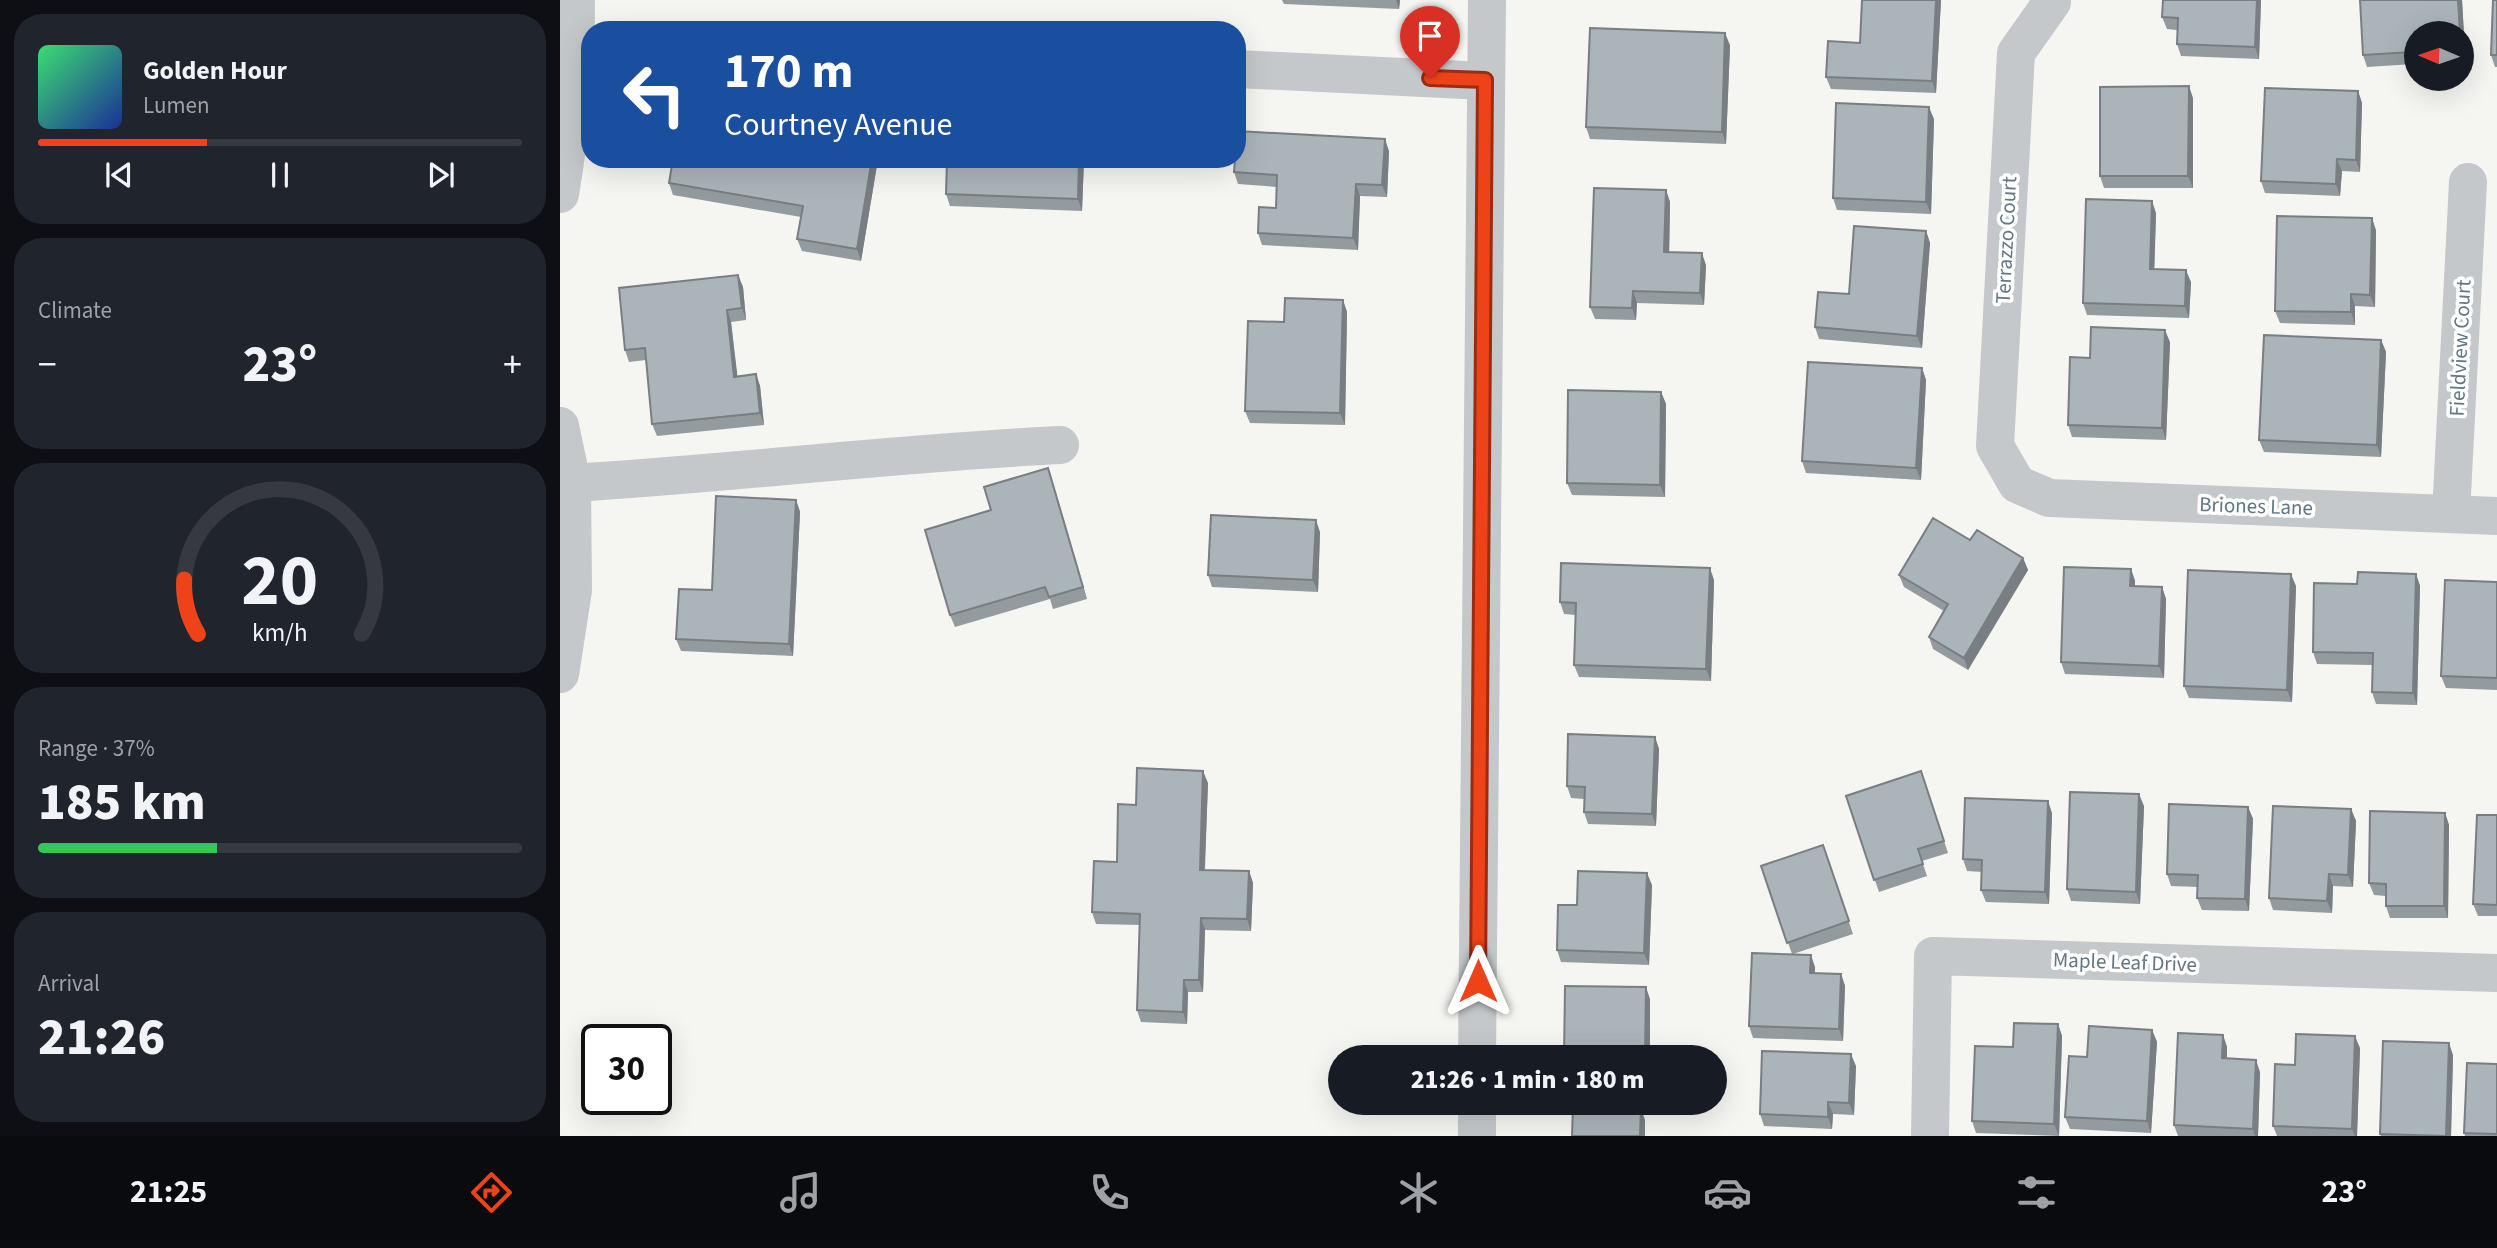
<!DOCTYPE html>
<meta charset="utf-8">
<style>
body{margin:0;font-family:"Source Sans 3",sans-serif;background:#20242c;color:#f1f3f6;height:100vh;display:flex;flex-direction:column;font-size:26px;white-space:nowrap}
*{box-sizing:border-box;margin:0}
p{font-size:23px;color:#9ea1a6}
.icon{flex:none;width:38px;height:38px;fill:none;stroke:currentColor;stroke-width:2;stroke-linecap:round;stroke-linejoin:round}
.map{position:relative;flex:1;overflow:hidden}
.side{display:flex;flex-direction:column;gap:14px;padding:14px;background:#0d0f14;width:560px}
.side>*{flex:none}
.hud{position:absolute;left:21px;top:21px;width:665px;height:147px;border-radius:28px;box-shadow:0 7px 28px #0002;background:#1a4fa0;color:#fff;overflow:hidden}
.needle{width:46px;rotate:272deg}
.fabs{position:absolute;left:1844px;top:21px;display:grid;gap:14px}
.fabs a{display:grid;place-items:center;width:70px;height:70px;border-radius:50%;background:#171b24;box-shadow:0 7px 28px #0002;font-size:35px}
.speed{position:absolute;left:21px;top:1024px;display:flex;gap:14px;font-size:35px;font-weight:700;text-align:center}
.speed>*{display:grid;place-content:center;width:91px;height:91px;border-radius:50%;background:#171b24;box-shadow:0 7px 28px #0002;line-height:1}
.speed .limit{border:4px solid #111;border-radius:10px;background:#fff;color:#111}
.pin{position:absolute;display:grid;place-items:center;width:60px;height:60px;color:#fff;margin:-72px -30px;border-radius:50% 50% 50% 0;rotate:-45deg;box-shadow:0 0 7px #0007}
.pin .icon{rotate:45deg}
.me{position:absolute;width:77px;margin:-38px;rotate:0deg;stroke-linejoin:round;filter:drop-shadow(0 0 5px #0008)}
.turn{display:flex;align-items:center;gap:24px;height:147px;padding:0 28px;font-size:32px}
.turn .icon{width:91px;height:91px;stroke-width:2.5}
.turn b{display:block;font-size:49px;line-height:60px}
.big{font-size:52px;font-weight:800;line-height:1.1}
.side .widget{flex:1;display:flex;flex-direction:column;justify-content:center;gap:10px;min-width:0;padding:0 24px;border-radius:28px;background:#20242c}
.side .dial{align-items:center;gap:0}
.dial svg{height:182px;overflow:visible;fill:none;stroke:#363941;stroke-width:7;stroke-linecap:round;text-anchor:middle}
.dial text{fill:#f1f3f6;stroke:none}
.song{display:flex;align-items:center;gap:21px}
.cover{width:84px;height:84px;border-radius:10px;background:linear-gradient(135deg,hsl(140 70% 55%),hsl(230 70% 35%))}
.played{height:7px;border-radius:4px;background:linear-gradient(90deg,#ee4318 35%,#363941 35%)}
.keys{display:flex;justify-content:space-around;direction:ltr}
.heat{display:flex;justify-content:space-between;align-items:center;font-size:38px;direction:ltr}
.charge{height:10px;border-radius:5px;background:linear-gradient(90deg,#34c759 37%,#363941 0)}
.trip{position:absolute;left:768px;top:1045px;width:399px;height:70px;border-radius:35px;background:#171b24;box-shadow:0 7px 28px #0002;font-weight:800;line-height:70px;text-align:center}
.tab-bar{display:flex;height:112px;justify-content:space-around;align-items:center;background:#090b0e;color:#9ea1a6}
.tab-bar .icon{width:49px;height:49px}
.tab-bar .selected{color:#ee4318}
.tab-bar b{font-size:32px;color:#f1f3f6}
main{display:flex;flex:1;min-height:0}
.map>svg:first-child{display:block}
.lines{fill:none;stroke-linecap:round;stroke-linejoin:round}
.minor{stroke:#c4c8cb;stroke-width:38}
.wall{fill:#939b9f}
.shaded-wall{fill:#787e82}
.building{fill:#abb4b9;stroke:#787e82;stroke-width:2}
.route-casing{stroke:#9b2c10;stroke-width:18}
.route{stroke:#ee4318;stroke-width:12}
.labels{text-anchor:middle;dominant-baseline:central;stroke-width:7;stroke-linejoin:round;paint-order:stroke}
.street-label{font-size:21px;fill:#627684;stroke:#fff}
</style>
<main>
<section class="side">
<div class="widget">
<div class="song"><i class="cover"></i><div><b>Golden Hour</b><p>Lumen</p></div></div>
<div class="played"></div>
<div class="keys"><svg class="icon" aria-label="previous" viewBox="0 0 24 24"><path d="M18 5L8 12l10 7zM5 5v14"/></svg><svg class="icon" aria-label="pause" viewBox="0 0 24 24"><path d="M8 5v14M16 5v14"/></svg><svg class="icon" aria-label="next" viewBox="0 0 24 24"><path d="M6 5l10 7-10 7zM19 5v14"/></svg></div>
</div>
<div class="widget"><p>Climate</p>
<div class="heat"><a>−</a><b class="big">23°</b><a>+</a></div>
</div>
<div class="widget dial"><svg viewBox="0 0 100 80">
<path d="M14 69A42 42 0 1 1 86 69"/>
<path d="M14 69A42 42 0 0 1 8 45" stroke="#ee4318"/>
<text x="50" y="56" font-size="32" font-weight="700">20</text>
<text x="50" y="72" font-size="11">km/h</text>
</svg></div>
<div class="widget"><p>Range · 37%</p><b class="big">185 km</b><div class="charge"></div></div>
<div class="widget"><p>Arrival</p><b class="big">21:26</b></div>
</section>
<div class="map">
<svg width="1937" height="1136" viewBox="0 0 1937 1136">
<rect width="100%" height="100%" fill="#f5f5f1"/>
<g class="lines">
<path class="minor" d="M1492,2L1456,53L1435,446L1457,484L1489,498L1937,516
M677,69L925,81
M0,194C11,130 16,65 16,0
M0,426L12,483L13,590L0,674
M12,483C175,473 337,453 500,445
M1891,514L1908,182
M917,1057L927,0
M917,1136V1102
M1370,1136L1373,956L1937,973"/>
</g>
<path class="wall" d="M722,0H840L839,9L724,4Z
M1381,0L1376,93L1271,89L1266,77L1300,43Z
M1603,0H1701L1699,59L1621,56L1617,44V30L1607,29L1602,17Z
M1902,0L1906,69H1902V33H1857V72H1856L1853,64L1807,67L1803,55Z
M1937,0V67H1935L1931,55Z
M1170,45L1166,144L1030,139L1026,127Z
M1798,91L1802,103L1800,172L1782,171L1780,196L1705,193L1701,181Z
M1633,98V188H1544L1540,176Z
M1374,119L1371,214L1277,210L1273,198Z
M829,151L827,197L800,196L798,250L702,245L698,233L716,208L717,187L678,184L674,172Z
M318,159L301,261L242,251L237,239L241,217L113,195L109,183Z
M524,159L522,211L390,206L386,194Z
M1106,190L1110,202L1109,252L1146,265L1144,305L1077,303L1076,320L1035,319L1030,307Z
M1596,213L1594,269L1631,282L1629,318L1527,315L1523,303Z
M1816,230L1815,307L1795,306V325L1720,323L1715,311Z
M1366,231L1370,243L1362,348L1259,339L1255,327L1289,294Z
M178,275L183,287L186,320L171,322L177,376L196,374L200,386L204,425L97,436L92,424L86,360L69,362L65,350Z
M783,300L787,312L785,425L690,423L685,411L724,322Z
M1821,340L1826,352L1821,457L1704,452L1699,440Z
M1610,342L1606,440L1512,437L1508,425L1530,358Z
M1362,368L1366,380L1361,480L1246,473L1242,461Z
M1101,392L1106,404L1105,497L1012,495L1007,483Z
M492,480L527,599L493,609L490,599L395,627L390,615L431,510Z
M236,500L240,512L233,656L121,651L116,639L152,590Z
M760,532L758,592L652,587L648,575Z
M1410,540L1463,558L1468,570L1408,670L1373,649L1369,637L1384,611L1344,587L1339,575Z
M1571,569L1575,581V586L1602,587L1606,599L1604,678L1505,674L1501,662Z
M1856,574L1860,586L1857,705L1816,704L1812,692V665L1757,664L1753,652L1797,584Z
M1154,580L1151,681L1019,677L1014,665L1016,615L1004,614L1000,602Z
M1937,582V690L1886,688L1881,676Z
M1736,586L1732,702L1629,698L1624,686Z
M1095,737L1099,749L1096,826L1028,824L1024,812V799L1011,798L1007,786Z
M1361,771L1388,853L1362,861L1367,876L1319,892L1286,796Z
M648,783L645,870L689,871L693,883L691,931L645,930L643,992H628L627,1024L581,1022L577,1010L580,925L536,924L532,912L557,862L576,805Z
M1584,806L1580,904L1511,901L1507,889Z
M1688,807L1693,819L1689,911L1642,910L1637,898L1638,887L1611,886L1607,874Z
M1791,809L1796,821L1793,887L1773,886L1772,913L1713,910L1709,898Z
M1492,813L1489,904L1426,902L1421,890L1422,872L1407,871L1403,859Z
M1885,813L1889,825L1888,918H1830L1826,906V896L1814,895L1809,883Z
M1937,815V916H1918L1913,904Z
M1263,845L1293,934L1233,954L1255,967V973L1281,974L1285,986L1283,1041L1193,1038L1189,1026L1232,954L1201,866Z
M1092,885L1089,965L1001,962L997,950L1017,905Z
M1498,1024L1502,1036L1499,1136L1416,1133L1412,1121L1453,1047Z
M1592,1030L1597,1042L1591,1133L1510,1129L1505,1117L1527,1057Z
M1663,1035L1667,1047V1059L1700,1072L1698,1136H1618L1614,1125Z
M1800,1048L1797,1136H1717L1713,1126L1735,1065Z
M1893,1055L1891,1136H1821L1820,1134Z
M1937,1064V1136H1905L1904,1133Z
M1296,1066L1294,1115L1273,1114L1272,1129L1204,1126L1200,1114Z"/>
<path class="shaded-wall" d="M836,0H840L839,9Z
M1376,0H1381L1376,93L1372,81Z
M1697,0H1701L1699,59L1695,47Z
M1898,0H1902L1906,69L1902,58V33H1900Z
M1165,33L1170,45L1166,144L1162,132Z
M1629,86L1633,98V188L1628,176Z
M1798,91L1802,103L1800,172L1796,160Z
M1369,107L1374,119L1371,214L1366,202Z
M825,139L829,151L827,197L822,185Z
M312,159H318L301,261L297,249Z
M519,159H524L522,211L518,199Z
M1777,159L1782,171L1780,196L1776,184Z
M796,184L800,196L798,250L793,238Z
M1106,190L1110,202L1109,264L1104,252Z
M1592,201L1596,213L1594,281L1590,269Z
M1812,218L1816,230L1815,307L1810,295Z
M1366,231L1370,243L1362,348L1357,336Z
M1142,253L1146,265L1144,305L1140,293Z
M1626,270L1631,282L1629,318L1625,306Z
M178,275L183,287L186,320L182,308Z
M1073,291L1077,303L1076,320L1072,308Z
M1791,294L1795,306V325L1791,312Z
M783,300L787,312L785,425L780,413Z
M167,310L171,322L179,389L174,377Z
M1605,330L1610,342L1606,440L1602,428Z
M1821,340L1826,352L1821,457L1817,445Z
M1362,368L1366,380L1361,480L1356,468Z
M196,374L200,386L204,425L200,413Z
M1101,392L1106,404L1105,497L1100,485Z
M488,468L492,480L527,599L523,587Z
M236,500L240,512L233,656L229,644Z
M756,520L760,532L758,592L753,580Z
M1463,558L1468,570L1408,670L1404,658Z
M1150,568L1154,580L1151,681L1146,669Z
M1571,569L1575,581V598L1570,586Z
M1731,574L1736,586L1732,702L1727,690Z
M1856,574L1860,586L1857,705L1853,693Z
M1602,587L1606,599L1604,678L1599,666Z
M1095,737L1099,749L1096,826L1092,814Z
M643,771L648,783L644,882L640,870Z
M1579,794L1584,806L1580,904L1576,892Z
M1488,801L1492,813L1489,904L1485,892Z
M1688,807L1693,819L1689,911L1685,899Z
M1791,809L1796,821L1793,887L1788,875Z
M1885,813L1889,825L1888,918L1884,906Z
M689,871L693,883L691,931L687,919Z
M1087,873L1092,885L1089,965L1084,953Z
M1769,874L1773,886L1772,913L1767,901Z
M641,918L645,930L643,992L639,980Z
M1251,955L1255,967V985L1250,973Z
M1281,974L1285,986L1283,1041L1279,1029Z
M624,980L628,992L627,1024L623,1012Z
M1086,987L1090,999V1057H1085Z
M1498,1024L1502,1036L1499,1136L1494,1124Z
M1592,1030L1597,1042L1591,1133L1587,1121Z
M1663,1035L1667,1047V1070L1662,1058Z
M1795,1036L1800,1048L1797,1136H1795L1792,1129Z
M1889,1043L1893,1055L1891,1136H1886Z
M1291,1054L1296,1066L1294,1115L1289,1103Z
M1696,1060L1700,1072L1698,1136H1695L1693,1129Z
M1268,1102L1273,1114L1272,1129L1268,1117Z
M1081,1108L1085,1120V1136H1080Z"/>
<path class="building" d="M1302,0H1376L1372,81L1266,77L1268,41L1300,43Z
M1603,0H1697L1695,47L1617,44L1618,18L1602,17Z
M1800,0H1898L1900,33H1857V60H1851V52L1803,55Z
M1933,0H1937V55H1931Z
M1030,28L1165,33L1162,132L1026,127Z
M1629,86L1628,176H1540V87Z
M1705,88L1798,91L1796,160L1777,159L1776,184L1701,181Z
M1276,103L1369,107L1366,202L1273,198Z
M677,131L825,139L822,185L796,184L793,238L698,233L699,207L716,208L717,175L674,172L675,159H677Z
M113,159H312L297,249L237,239L243,206L109,183Z
M387,159H519L518,199L386,194Z
M1034,188L1106,190L1104,252L1142,253L1140,293L1073,291L1072,308L1030,307Z
M1526,199L1592,201L1590,269L1626,270L1625,306L1523,303Z
M1717,216L1812,218L1810,295L1791,294V312L1715,311Z
M1294,226L1366,231L1357,336L1255,327L1258,292L1289,294Z
M178,275L182,308L167,310L174,377L196,374L200,413L92,424L85,348L65,350L59,288Z
M725,298L783,300L780,413L685,411L688,321L724,322Z
M1531,327L1605,330L1602,428L1508,425L1510,357L1530,358Z
M1704,335L1821,340L1817,445L1699,440Z
M1248,362L1362,368L1356,468L1242,461Z
M1008,390L1101,392L1100,485L1007,483Z
M488,468L523,587L489,597L485,587L390,615L365,530L431,510L424,487Z
M156,496L236,500L229,644L116,639L119,589L152,590Z
M651,515L756,520L753,580L648,575Z
M1373,518L1410,540L1417,530L1463,558L1404,658L1369,637L1388,604L1339,575Z
M1001,563L1150,568L1146,669L1014,665L1016,603L1000,602Z
M1504,567L1571,569L1570,586L1602,587L1599,666L1501,662Z
M1628,570L1731,574L1727,690L1624,686Z
M1798,572L1856,574L1853,693L1812,692L1813,653L1753,652L1754,583L1797,584Z
M1885,580L1937,582V678L1881,676Z
M1008,734L1095,737L1092,814L1024,812L1025,787L1007,786Z
M577,768L643,771L640,870L689,871L687,919L641,918L639,980H624L623,1012L577,1010L580,914L532,912L534,861L557,862L558,804L576,805Z
M1361,771L1384,841L1358,849L1363,864L1314,880L1286,796Z
M1510,792L1579,794L1576,892L1507,889Z
M1405,798L1488,801L1485,892L1421,890L1422,860L1403,859Z
M1609,804L1688,807L1685,899L1637,898L1638,875L1607,874Z
M1713,806L1791,809L1788,875L1769,874L1767,901L1709,898Z
M1810,811L1885,813L1884,906H1826V884L1809,883Z
M1917,815H1937V905L1913,904Z
M1263,845L1289,921L1227,943L1201,866Z
M1018,871L1087,873L1084,953L997,950L998,905H1017Z
M1192,953L1251,955L1250,973L1281,974L1279,1029L1189,1026Z
M1005,986L1086,987L1085,1057H1004Z
M1454,1023L1498,1024L1494,1124L1412,1121L1415,1046L1453,1047Z
M1529,1026L1592,1030L1587,1121L1505,1117L1509,1056L1527,1057Z
M1618,1033L1663,1035L1662,1058L1696,1060L1693,1129L1614,1125Z
M1736,1034L1795,1036L1792,1129L1713,1126L1715,1064L1735,1065Z
M1823,1041L1889,1043L1886,1136L1820,1134Z
M1202,1051L1291,1054L1289,1103L1268,1102V1117L1200,1114Z
M1907,1063L1937,1064V1134L1904,1133Z
M1013,1105L1081,1108L1080,1136H1012Z"/>
<g class="lines">
<defs>
<path id="route" d="M870,78L925,80L918,981"/>
</defs>
<use href="#route" class="route-casing"/>
<use href="#route" class="route"/>
</g>
<g class="labels">
<g class="street-label">
<text transform="translate(1446 240) rotate(-87)">Terrazzo Court</text>
<text transform="translate(1900 348) rotate(-87)">Fieldview Court</text>
<text transform="translate(1696 506) rotate(2)">Briones Lane</text>
<text transform="translate(1565 962) rotate(2)">Maple Leaf Drive</text>
</g>
</g>
</svg>
<div class="fabs">
<a><svg class="needle" viewBox="-14 -14 28 28"><path d="M0-13l5 13h-10z" fill="#e53935"/><path d="M0 13l5-13h-10z" fill="#9ea1a6"/></svg></a>
</div>
<div class="speed"><div class="limit">30</div></div>
<div class="pin" style="left:870px;top:78px;background:#d93025"><svg class="icon" aria-label="arrive" viewBox="0 0 24 24"><path d="M6 21V4h12l-3 4 3 4H6"/></svg></div>
<svg class="me" style="left:918px;top:981px" viewBox="-20 -20 40 40"><path d="M0-17L14 15 0 8-14 15z" fill="#ee4318" stroke="#fff" stroke-width="4"/></svg>
<div class="trip">21:26 · 1 min · 180 m</div>
<div class="hud">
<div class="turn"><svg class="icon" aria-label="left" viewBox="0 0 24 24"><path d="M17 20v-9H6M10 6l-5 5 5 5"/></svg><div><b>170 m</b>Courtney Avenue</div></div>
</div>
</div>
</main>
<nav class="tab-bar">
<b>21:25</b>
<svg class="icon selected" aria-label="directions" viewBox="0 0 24 24"><path d="M12 3l9 9-9 9-9-9zM9 14v-3h6M13 9l2 2-2 2"/></svg>
<svg class="icon" aria-label="music" viewBox="0 0 24 24"><path d="M9 18V5l10-2v13"/><circle cx="6" cy="18" r="3"/><circle cx="16" cy="16" r="3"/></svg>
<svg class="icon" aria-label="phone" viewBox="0 0 24 24"><path d="M5 4h4l2 5-3 2q2 4 5 5l2-3 5 2v4C11 20 4 13 5 4z"/></svg>
<svg class="icon" aria-label="climate" viewBox="0 0 24 24"><path d="M12 3v18M4 7l16 10M4 17L20 7"/></svg>
<svg class="icon" aria-label="car" viewBox="0 0 24 24"><path d="M5 17H2v-5l4-1 3-4h7l3 4 3 1v5h-3M9 17h6M6 11h13"/><circle cx="7" cy="17" r="2"/><circle cx="17" cy="17" r="2"/></svg>
<svg class="icon" aria-label="filters" viewBox="0 0 24 24"><path d="M4 7h16M4 17h16"/><circle cx="9" cy="7" r="2"/><circle cx="15" cy="17" r="2"/></svg>
<b>23°</b>
</nav>
